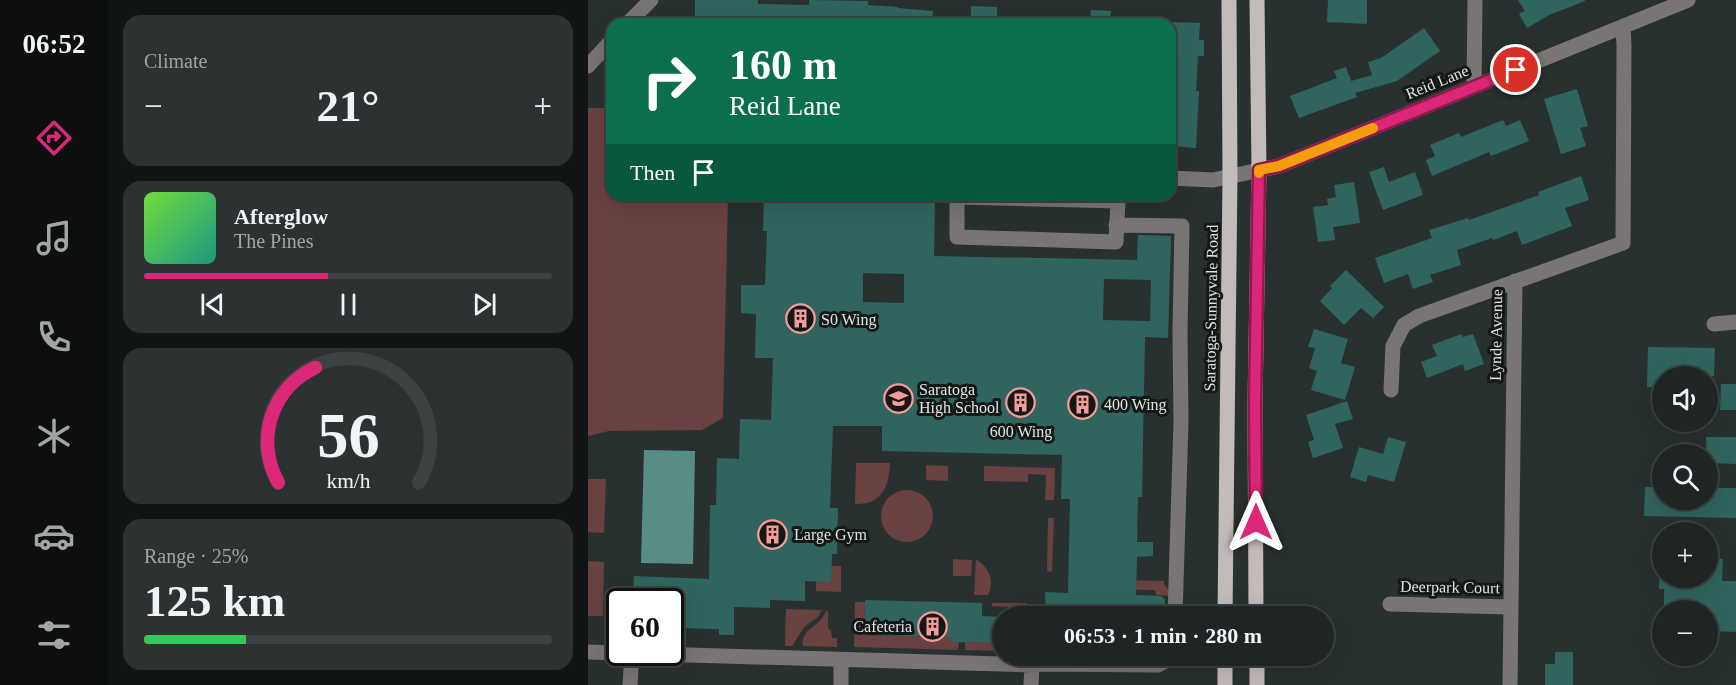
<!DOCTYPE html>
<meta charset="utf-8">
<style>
body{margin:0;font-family:"Times New Roman",serif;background:#2c3131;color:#f1f3f6;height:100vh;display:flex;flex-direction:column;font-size:22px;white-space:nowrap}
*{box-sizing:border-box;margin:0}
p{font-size:20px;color:#a1a5a6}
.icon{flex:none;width:33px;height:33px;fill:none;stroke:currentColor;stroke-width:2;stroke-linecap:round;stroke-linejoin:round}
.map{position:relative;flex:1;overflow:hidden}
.details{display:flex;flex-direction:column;gap:15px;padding:15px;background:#111414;width:480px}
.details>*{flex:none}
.guide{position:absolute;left:18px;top:18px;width:570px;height:183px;border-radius:18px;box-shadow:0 6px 24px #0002,0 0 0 2px #3c4241;background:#0b6e4f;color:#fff;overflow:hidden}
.buttons{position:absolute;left:1064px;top:366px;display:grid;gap:12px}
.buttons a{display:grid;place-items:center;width:66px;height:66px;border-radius:50%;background:#1f2524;box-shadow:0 6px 24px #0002,0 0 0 2px #3c4241;font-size:30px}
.speed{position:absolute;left:18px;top:588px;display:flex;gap:12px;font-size:30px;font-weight:700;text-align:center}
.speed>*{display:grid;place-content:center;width:78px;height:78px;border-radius:50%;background:#1f2524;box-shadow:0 6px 24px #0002,0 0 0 2px #3c4241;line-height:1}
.speed .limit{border:3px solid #111;border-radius:9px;background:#fff;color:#111}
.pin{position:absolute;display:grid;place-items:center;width:51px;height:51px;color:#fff;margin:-26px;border:3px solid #fff;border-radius:50%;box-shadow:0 2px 6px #0007}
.me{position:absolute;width:66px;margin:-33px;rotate:0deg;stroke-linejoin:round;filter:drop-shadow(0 0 4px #0008)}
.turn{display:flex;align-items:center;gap:21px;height:126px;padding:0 24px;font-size:27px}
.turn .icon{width:78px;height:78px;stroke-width:2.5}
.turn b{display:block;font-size:42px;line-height:51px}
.then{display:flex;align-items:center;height:57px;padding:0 24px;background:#0003;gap:12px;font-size:22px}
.big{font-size:45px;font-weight:600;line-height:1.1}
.details .card{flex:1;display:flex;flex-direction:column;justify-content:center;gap:9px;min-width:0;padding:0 21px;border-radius:18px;background:#2c3131}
.details .dial{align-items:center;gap:0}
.dial svg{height:156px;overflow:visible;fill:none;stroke:#3c4241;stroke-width:7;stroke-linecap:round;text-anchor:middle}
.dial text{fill:#f1f3f6;stroke:none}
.song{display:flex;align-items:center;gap:18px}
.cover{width:72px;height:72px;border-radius:9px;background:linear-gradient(135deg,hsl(100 70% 55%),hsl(170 70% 35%))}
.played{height:6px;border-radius:3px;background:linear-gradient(90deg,#db2777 45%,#3c4241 45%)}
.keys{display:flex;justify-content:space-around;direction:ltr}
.heat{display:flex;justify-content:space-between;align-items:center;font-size:33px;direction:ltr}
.charge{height:9px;border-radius:4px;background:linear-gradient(90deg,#34c759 25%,#3c4241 0)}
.trip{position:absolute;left:404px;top:606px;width:342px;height:60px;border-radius:30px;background:#1f2524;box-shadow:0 6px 24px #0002,0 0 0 2px #3c4241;font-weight:600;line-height:60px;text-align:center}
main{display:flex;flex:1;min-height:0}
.dock{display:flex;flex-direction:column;width:108px;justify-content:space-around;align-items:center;background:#0c0f0e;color:#a1a5a6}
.dock .icon{width:42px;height:42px}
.dock .selected{color:#db2777}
.dock b{font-size:27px;color:#f1f3f6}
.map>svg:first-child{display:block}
.green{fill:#684140}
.water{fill:#588d86}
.building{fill:#30655f;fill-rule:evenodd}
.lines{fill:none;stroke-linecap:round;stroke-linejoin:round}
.minor{stroke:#797574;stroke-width:15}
.major{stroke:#c3baba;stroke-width:15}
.route-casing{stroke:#8e194d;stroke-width:15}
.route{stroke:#db2777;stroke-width:10}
.slow{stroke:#f59e0b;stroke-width:10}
.labels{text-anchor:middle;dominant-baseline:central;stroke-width:6;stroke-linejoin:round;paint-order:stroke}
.street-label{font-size:16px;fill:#dfe5e4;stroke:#141817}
.poi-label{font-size:16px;fill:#dfe5e4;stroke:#141817;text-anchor:start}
</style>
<main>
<nav class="dock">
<b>06:52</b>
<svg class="icon selected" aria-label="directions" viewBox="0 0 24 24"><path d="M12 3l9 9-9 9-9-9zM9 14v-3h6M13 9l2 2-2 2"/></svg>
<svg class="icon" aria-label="music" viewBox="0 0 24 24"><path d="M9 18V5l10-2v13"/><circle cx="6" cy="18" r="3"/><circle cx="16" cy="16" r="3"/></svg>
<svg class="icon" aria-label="phone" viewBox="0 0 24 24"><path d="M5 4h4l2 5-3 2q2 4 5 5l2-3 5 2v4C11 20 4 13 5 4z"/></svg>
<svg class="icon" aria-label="climate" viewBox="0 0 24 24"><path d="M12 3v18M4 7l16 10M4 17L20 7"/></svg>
<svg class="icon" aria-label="car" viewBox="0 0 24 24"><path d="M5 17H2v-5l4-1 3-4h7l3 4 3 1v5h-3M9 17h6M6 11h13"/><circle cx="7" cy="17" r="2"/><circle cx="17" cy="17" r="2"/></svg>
<svg class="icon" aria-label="filters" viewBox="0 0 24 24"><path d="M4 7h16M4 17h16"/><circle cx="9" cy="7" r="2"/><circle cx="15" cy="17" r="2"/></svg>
</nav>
<section class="details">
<div class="card"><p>Climate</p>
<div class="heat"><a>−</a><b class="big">21°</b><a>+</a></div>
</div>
<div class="card">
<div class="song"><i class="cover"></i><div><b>Afterglow</b><p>The Pines</p></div></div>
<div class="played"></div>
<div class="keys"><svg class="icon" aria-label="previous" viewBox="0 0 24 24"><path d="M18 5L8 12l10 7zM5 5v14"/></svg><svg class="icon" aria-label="pause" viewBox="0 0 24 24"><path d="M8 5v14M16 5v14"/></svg><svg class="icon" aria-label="next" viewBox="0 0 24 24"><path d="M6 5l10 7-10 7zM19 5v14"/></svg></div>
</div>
<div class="card dial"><svg viewBox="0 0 100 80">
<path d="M14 69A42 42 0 1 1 86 69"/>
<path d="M14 69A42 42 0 0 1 33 10" stroke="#db2777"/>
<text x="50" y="56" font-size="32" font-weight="700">56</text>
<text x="50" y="72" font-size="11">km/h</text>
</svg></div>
<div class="card"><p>Range · 25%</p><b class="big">125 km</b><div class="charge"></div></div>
</section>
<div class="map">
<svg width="1148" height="685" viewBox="0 0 1148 685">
<rect width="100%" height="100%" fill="#293130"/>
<path class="green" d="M0,108H24V195H140L135,418L114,430L21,431L0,436Z
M268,463H302C301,486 295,505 267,504Z
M338,465L360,466V481L338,480Z
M396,466L467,468L466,500H457L458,475L440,474V482L396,481Z
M0,479H18L16,533L0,532Z
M293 516a26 26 0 1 1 52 0a26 26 0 1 1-52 0Z
M460,518H466L464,572L459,571Z
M365,559L384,560L383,576H365Z
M388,560C401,566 407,582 400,595H386Z
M0,561L16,562L15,616H0Z
M243,566H253V592L228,591V581Z
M483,579L576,581V584L582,592V596L568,595L567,590L511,589Z
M267,602H277L276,635L364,637V642H371L370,650L266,647Z
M404,603H439V616H423V607L404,606Z
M198,609L234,610L230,617L217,626L204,646H197Z
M238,611H240V628L243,631L244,638H249V647L215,646C212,628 233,627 238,611Z
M377,642L414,643V651L377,650Z"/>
<path class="water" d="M56,450L107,451L105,564L53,563Z"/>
<path class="building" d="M107,0H170V4L221,5V0L280,1V5L310,7V8L345,11L344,24H107Z
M740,0H779V24L739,22Z
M930,0H997V1L961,15L939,28L931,14L937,11Z
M383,6L409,7V24H383Z
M503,10L523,11L522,24H502Z
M582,22L612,23L611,40H616V56H610L608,91H611L608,148L583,146L584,141H582Z
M836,28L852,51L809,81L767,93L769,97L711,118L702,96L749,78L746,71L758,67L763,81L784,75L780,62L793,58Z
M989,89L1000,126L992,128L998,146L973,154L956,99Z
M915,120L918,126L932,120L941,141L903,156L901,152L844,176L838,160L847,156L842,145L871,133L873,137Z
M796,167L801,182L827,172L835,195L795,210L781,172Z
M993,176L1001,200L977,208L984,226L934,245L929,231L905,240L904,238L869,250L873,265L842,275L845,282L825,289L820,274L796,283L787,258L844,238L841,230L880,218L881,220L951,195L950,192Z
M766,182L772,223L745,227L747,240L730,242L725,207L740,205L739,199L748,197L746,185Z
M176,195H347L346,256L549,260L550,235L583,236L580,338L557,337L554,497H550L549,542H565V556L549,557L548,595L573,596L577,599V616H458L457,592L480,593L482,499H473L474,455L294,451V426H245L242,508H250L249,554H244L243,582L217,581V601L182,600V608L146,607V635H131V629L87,628V601L45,599L46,576L121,579L122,505H128L129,458L151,459L152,419L183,420L185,358H167L168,314L153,313V285H177L179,231H175ZM275,273L316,274V303L275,302ZM516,279L563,280L562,321L515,320Z
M758,270L796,307L785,318L773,308L756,325L732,301L744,288L742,286Z
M726,329L760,339L753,363L767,367L757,400L723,390L729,371L721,368L727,348L720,347Z
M873,334L875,337L885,334L896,364L877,371L875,364L839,378L833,362L849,356L844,345Z
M1060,347L1127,348L1126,376H1074V387H1059Z
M1133,384H1148V410H1132Z
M759,401L765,419L747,424L755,448L725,458L720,442L726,440L718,415Z
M800,437L818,442L806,482L780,475L778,482L762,477L771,447L795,454Z
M1118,437H1148V464L1119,463Z
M1057,487H1074V500H1119V488H1148V518L1056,516Z
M1119,558L1135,559L1134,581H1148V632L1119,631V610H1076V589H1071V578H1119Z
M277,600L394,603V616L414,617V643L364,642V637L276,635Z
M967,652H985V685H957V664H967Z"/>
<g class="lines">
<path class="minor" d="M39,24L63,0
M0,66L24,40
M886,87L887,0
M582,178L625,180L691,166L1100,0
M369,197L530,201L528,242L369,237Z
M528,225L594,226L592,332L593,422L587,616
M1126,324L1148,322
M803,390L805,346L816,325L831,316L1035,243L1036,46L1035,27
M802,604L922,607
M0,652L444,665L454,664L570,665L581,659L583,656
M42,685L44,653
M253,685V661
M443,685L444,665
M922,685L927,281"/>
<path class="major" d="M637,616L642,176L641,0
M668,616L667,404L671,170L669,0
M669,656V685
M637,685V656"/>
</g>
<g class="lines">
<defs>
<path id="route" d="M668,522L667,404L671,170L691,166L928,70"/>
</defs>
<use href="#route" class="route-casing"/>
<use href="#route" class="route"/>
<path class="slow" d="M671,173V170L691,166L785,128"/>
</g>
<defs>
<symbol id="building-ring" viewBox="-11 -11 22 22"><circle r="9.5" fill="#141817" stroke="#f59b98" stroke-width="1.5"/><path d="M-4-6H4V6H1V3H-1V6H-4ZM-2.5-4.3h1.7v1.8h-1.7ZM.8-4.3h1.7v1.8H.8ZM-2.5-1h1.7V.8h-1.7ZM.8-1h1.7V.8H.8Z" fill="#f59b98"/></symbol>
<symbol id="school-ring" viewBox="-11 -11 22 22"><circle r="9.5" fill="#141817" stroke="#f59b98" stroke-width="1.5"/><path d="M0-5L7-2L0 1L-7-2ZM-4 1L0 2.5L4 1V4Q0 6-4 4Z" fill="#f59b98"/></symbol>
</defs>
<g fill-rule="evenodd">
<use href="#building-ring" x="196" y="302" width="33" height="33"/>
<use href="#school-ring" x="294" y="382" width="33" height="33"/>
<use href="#building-ring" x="416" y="386" width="33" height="33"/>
<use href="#building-ring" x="478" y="388" width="33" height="33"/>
<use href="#building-ring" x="168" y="518" width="33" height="33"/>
<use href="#building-ring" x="328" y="610" width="33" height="33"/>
</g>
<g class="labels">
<g class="street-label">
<text transform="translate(849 82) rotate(-22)">Reid Lane</text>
<text transform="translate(623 308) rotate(-89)">Saratoga-Sunnyvale Road</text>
<text transform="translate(908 335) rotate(-89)">Lynde Avenue</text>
<text transform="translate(862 587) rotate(1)">Deerpark Court</text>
</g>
<g class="poi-label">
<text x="233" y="319">S0 Wing</text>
<text x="331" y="389">Saratoga<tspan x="331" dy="18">High School</tspan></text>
<text x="516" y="404">400 Wing</text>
<text x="433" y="431" text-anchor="middle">600 Wing</text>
<text x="206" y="534">Large Gym</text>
<text x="324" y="626" text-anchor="end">Cafeteria</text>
</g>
</g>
</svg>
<div class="buttons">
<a><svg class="icon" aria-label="sound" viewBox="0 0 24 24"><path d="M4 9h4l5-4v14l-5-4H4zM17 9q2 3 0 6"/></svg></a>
<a><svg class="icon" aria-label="search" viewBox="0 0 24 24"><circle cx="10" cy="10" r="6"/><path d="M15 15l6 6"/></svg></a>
<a>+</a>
<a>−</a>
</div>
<div class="speed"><div class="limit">60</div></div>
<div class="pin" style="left:928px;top:70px;background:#d93025"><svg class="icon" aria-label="arrive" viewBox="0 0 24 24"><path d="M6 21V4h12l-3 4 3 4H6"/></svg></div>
<svg class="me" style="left:668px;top:522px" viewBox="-20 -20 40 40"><path d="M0-17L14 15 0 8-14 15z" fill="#db2777" stroke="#fff" stroke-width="4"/></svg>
<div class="trip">06:53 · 1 min · 280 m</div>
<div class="guide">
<div class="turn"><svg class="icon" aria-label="right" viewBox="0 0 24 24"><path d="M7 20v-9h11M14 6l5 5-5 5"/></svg><div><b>160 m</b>Reid Lane</div></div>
<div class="then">Then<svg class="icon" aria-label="arrive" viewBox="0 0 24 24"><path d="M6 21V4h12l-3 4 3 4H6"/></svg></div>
</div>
</div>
</main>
